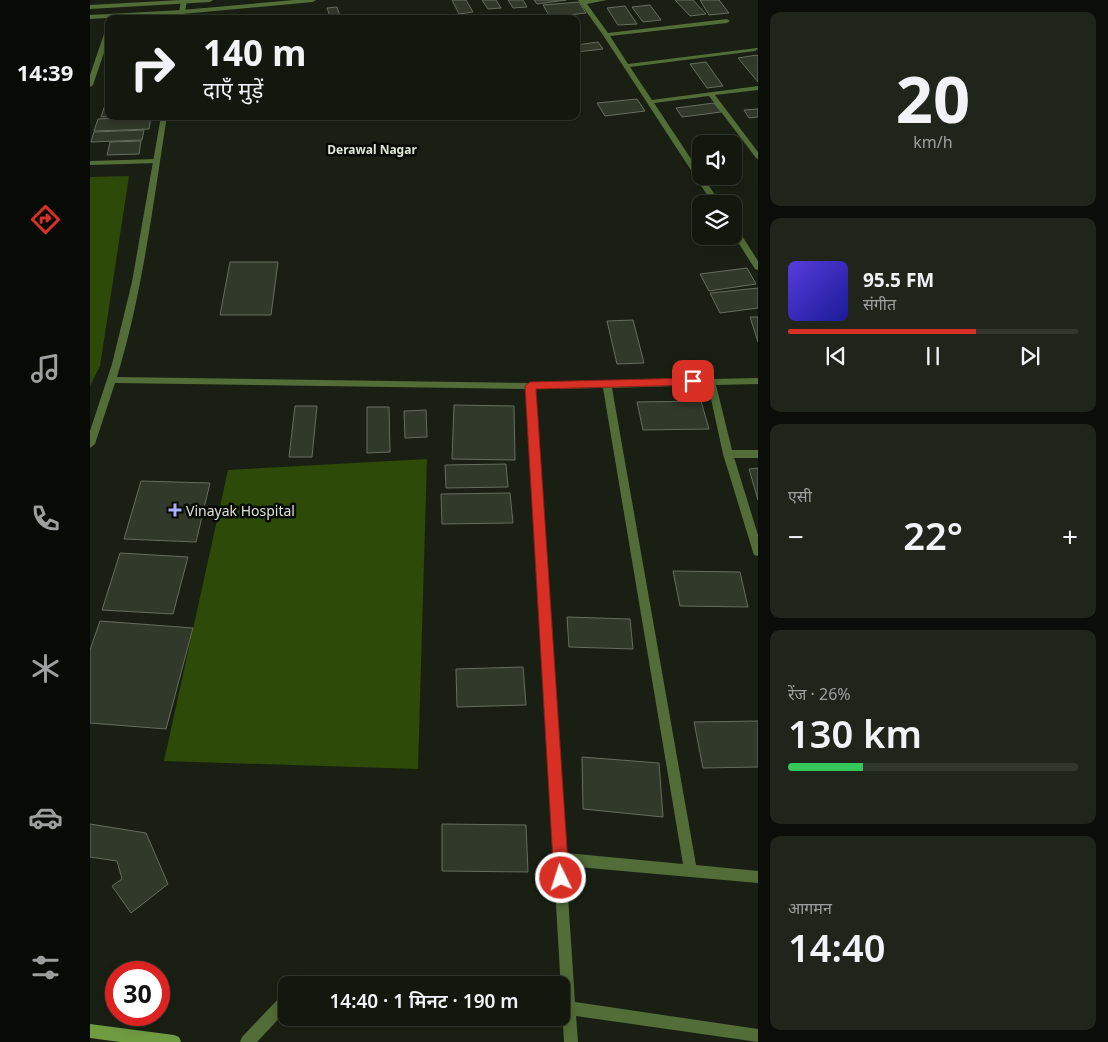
<!DOCTYPE html>
<html lang="hi">
<meta charset="utf-8">
<style>
body{margin:0;font-family:"Noto Sans","Noto Sans Devanagari",sans-serif;background:#20251c;color:#f1f3f6;height:100vh;display:flex;flex-direction:column;font-size:19px;white-space:nowrap}
*{box-sizing:border-box;margin:0}
p{font-size:16px;color:#9da09e}
.icon{flex:none;width:28px;height:28px;fill:none;stroke:currentColor;stroke-width:2;stroke-linecap:round;stroke-linejoin:round}
.map{position:relative;flex:1;overflow:hidden}
.drawer{display:flex;flex-direction:column;gap:12px;padding:12px;background:#0a0d08;width:350px}
.drawer>*{flex:none}
.top-card{position:absolute;left:15px;top:15px;width:475px;height:105px;border-radius:10px;box-shadow:0 2px 12px #0003,0 0 0 1px #32372e;background:#13180e;color:#f1f3f6;overflow:hidden}
.fabs{position:absolute;left:602px;top:135px;display:grid;gap:10px}
.fabs a{display:grid;place-items:center;width:50px;height:50px;border-radius:10px;background:#13180e;box-shadow:0 2px 12px #0003,0 0 0 1px #32372e;font-size:25px}
.speed{position:absolute;left:15px;top:961px;display:flex;gap:10px;font-size:25px;font-weight:700;text-align:center}
.speed>*{display:grid;place-content:center;width:65px;height:65px;border-radius:50%;background:#13180e;box-shadow:0 2px 12px #0003,0 0 0 1px #32372e;line-height:1}
.speed .limit{border:8px solid #d22;background:#fff;color:#111}
.pin{position:absolute;display:grid;place-items:center;width:42px;height:42px;color:#fff;margin:-21px;border-radius:10px;box-shadow:0 2px 8px #0006}
.me{position:absolute;width:55px;margin:-28px;rotate:356deg;stroke-linejoin:round;filter:drop-shadow(0 0 4px #0008)}
.turn{display:flex;align-items:center;gap:18px;height:105px;padding:0 15px;font-size:22px}
.turn .icon{width:65px;height:65px;stroke-width:2.5}
.turn b{display:block;font-size:35px;line-height:42px}
.big{font-size:38px;font-weight:600;line-height:1.1}
.drawer .tile{flex:1;display:flex;flex-direction:column;justify-content:center;gap:8px;min-width:0;padding:0 18px;border-radius:10px;background:#20251c}
.drawer .dial{align-items:center;gap:0}
.dial b{font-size:65px;line-height:1}
.song{display:flex;align-items:center;gap:15px}
.cover{width:60px;height:60px;border-radius:8px;background:linear-gradient(135deg,hsl(250 70% 55%),hsl(240 70% 35%))}
.played{height:5px;border-radius:2px;background:linear-gradient(90deg,#d93025 65%,#32372e 65%)}
.keys{display:flex;justify-content:space-around;direction:ltr}
.heat{display:flex;justify-content:space-between;align-items:center;font-size:28px;direction:ltr}
.charge{height:8px;border-radius:4px;background:linear-gradient(90deg,#34c759 26%,#32372e 0)}
.trip{position:absolute;left:188px;top:976px;width:292px;height:50px;border-radius:10px;background:#13180e;box-shadow:0 2px 12px #0003,0 0 0 1px #32372e;font-weight:600;line-height:50px;text-align:center}
main{display:flex;flex:1;min-height:0}
.tab-bar{display:flex;flex-direction:column;width:90px;justify-content:space-around;align-items:center;background:#080a06;color:#9da09e}
.tab-bar .icon{width:35px;height:35px}
.tab-bar .active{color:#d93025}
.tab-bar b{font-size:22px;color:#f1f3f6}
.map>svg:first-child{display:block}
.green{fill:#2d4a08}
.building{fill:#31392a;stroke:#656e5e}
.lines{fill:none;stroke-linecap:round;stroke-linejoin:round}
.service{fill:#526d37;fill-rule:evenodd}
.minor{fill:#526d37;fill-rule:evenodd}
.tertiary{fill:#526d37;fill-rule:evenodd}
.secondary{fill:#6f9b41;fill-rule:evenodd}
.route{fill:#d93025;stroke:#8d1f18}
.poi-dot{fill:#abaffb;stroke:#060904;stroke-width:2}
.labels{text-anchor:middle;dominant-baseline:central;stroke-width:5;stroke-linejoin:round;paint-order:stroke}
.far-neighbourhood-label{font-size:12px;font-weight:bold;fill:#dce6d4;stroke:#060904}
.poi-label{font-size:14px;fill:#dce1d8;stroke:#060904;text-anchor:start}
</style>
<main>
<nav class="tab-bar">
<b>14:39</b>
<svg class="icon active" aria-label="directions" viewBox="0 0 24 24"><path d="M12 3l9 9-9 9-9-9zM9 14v-3h6M13 9l2 2-2 2"/></svg>
<svg class="icon" aria-label="music" viewBox="0 0 24 24"><path d="M9 18V5l10-2v13"/><circle cx="6" cy="18" r="3"/><circle cx="16" cy="16" r="3"/></svg>
<svg class="icon" aria-label="phone" viewBox="0 0 24 24"><path d="M5 4h4l2 5-3 2q2 4 5 5l2-3 5 2v4C11 20 4 13 5 4z"/></svg>
<svg class="icon" aria-label="climate" viewBox="0 0 24 24"><path d="M12 3v18M4 7l16 10M4 17L20 7"/></svg>
<svg class="icon" aria-label="car" viewBox="0 0 24 24"><path d="M5 17H2v-5l4-1 3-4h7l3 4 3 1v5h-3M9 17h6M6 11h13"/><circle cx="7" cy="17" r="2"/><circle cx="17" cy="17" r="2"/></svg>
<svg class="icon" aria-label="filters" viewBox="0 0 24 24"><path d="M4 7h16M4 17h16"/><circle cx="9" cy="7" r="2"/><circle cx="15" cy="17" r="2"/></svg>
</nav>
<div class="map">
<svg width="668" height="1042" viewBox="0 0 668 1042">
<rect width="100%" height="100%" fill="#192013"/>
<path class="green" d="M39,176L10,366L0,386V177Z
M337,459L328,769L74,761L138,470Z"/>
<path class="building" d="M362,0H376L383,12L369,14Z
M392,0H406L411,8L398,9Z
M418,0H433L437,7L423,8Z
M444,0H476L447,4Z
M585,0H603L616,14L600,16Z
M610,0H629L639,13L619,15Z
M489,2L496,13L460,17L453,5Z
M560,5L571,20L553,22L542,7Z
M535,6L547,24L528,25L517,8Z
M247,7L251,19H241L237,8Z
M508,42L513,49L486,52V45Z
M667,55L668,56V82L648,58Z
M616,62L633,86L617,88L600,64Z
M547,99L555,111L515,116L507,103Z
M624,103L631,112L592,117L586,108Z
M15,105H19V116H34L11,117Z
M668,109V117L659,118L654,110Z
M61,117L59,129L4,131L8,119Z
M54,130L52,140L1,142L4,132Z
M51,141L49,154L17,155L20,142Z
M140,262H188L181,315H130Z
M657,268L666,284L619,291L610,274Z
M668,288V308L630,313L620,293Z
M660,317H668V342Z
M543,320L554,363L527,364L517,321Z
M611,401L619,429L553,430L547,402Z
M364,405L424,406L425,460L362,459Z
M205,406H227L222,457H199Z
M277,407H299L300,452L277,453Z
M336,410L337,437L315,438L314,411Z
M416,464L418,487L356,488L355,465Z
M668,468V500L659,469Z
M51,481L120,483L106,542L34,539Z
M420,493L423,523L352,524L351,494Z
M30,553L98,557L83,614L12,610Z
M583,571L650,572L658,607L590,606Z
M477,617L540,619L543,649L479,647Z
M10,621L103,628L76,729L0,723V650Z
M433,667L436,705L367,707L366,669Z
M668,721V767L613,768L604,722Z
M492,757L569,763L573,817L493,809Z
M0,824L56,833L78,884L41,913L22,886L32,879L27,861L0,857Z
M352,824L436,825L438,872L352,871Z"/>
<g class="lines">
<path class="service" d="M19,26V38L3,85L0,87V75L16,28Z
M66,159H69V163L0,165V161Z
M638,450H668V458H638L633,454Z"/>
<path class="minor" d="M91,0H97L94,19H88Z
M488,0H517L497,4L518,33L637,19L640,21L637,23L520,36L538,64L667,48L668,49L665,51L540,67L562,100L668,86V90L625,95L668,152V159L666,158L619,96L564,103L631,204H623L513,35Z
M71,116H77C63,203 53,292 27,377L440,383L668,378V384L626,385L643,454L668,535V556L664,555L663,552L633,454L618,385L522,388L606,865L668,871V883L476,866L485,1002L668,1029V1042L486,1016L488,1042H474L436,389L25,383L5,444L0,448V431L22,364L42,282ZM513,388L593,864L476,853L445,389Z
M644,228H647L668,261V270L665,269L644,236Z
M214,975L243,978L248,980L250,985H204L206,980Z
M196,994V1011L167,1042H150L152,1037L191,996Z"/>
<path class="tertiary" d="M90,0H123L120,2L0,9V5Z
M204,0H226L223,2L92,14L0,19V15L92,10Z"/>
<path class="secondary" d="M0,1024L84,1035L89,1037L91,1042H30L0,1038Z"/>
</g>
<path class="route" d="M603,378L608,381L603,385L446,389L479,878L476,883L471,885L466,883L464,878L435,386L440,382Z"/>
<path class="poi-dot" d="M82.5 502.5h5v5h5v5h-5v5h-5v-5h-5v-5h5z"/>
<g class="labels">
<g class="far-neighbourhood-label">
<text x="282" y="149">Derawal Nagar</text>
</g>
<g class="poi-label">
<text x="96" y="510">Vinayak Hospital</text>
</g>
</g>
</svg>
<div class="fabs">
<a><svg class="icon" aria-label="sound" viewBox="0 0 24 24"><path d="M4 9h4l5-4v14l-5-4H4zM17 9q2 3 0 6"/></svg></a>
<a><svg class="icon" aria-label="layers" viewBox="0 0 24 24"><path d="M12 4l9 5-9 5-9-5zM3 14l9 5 9-5"/></svg></a>
</div>
<div class="speed"><div class="limit">30</div></div>
<div class="pin" style="left:603px;top:381px;background:#d93025"><svg class="icon" aria-label="arrive" viewBox="0 0 24 24"><path d="M6 21V4h12l-3 4 3 4H6"/></svg></div>
<svg class="me" style="left:471px;top:878px" viewBox="-20 -20 40 40"><circle r="17" fill="#d93025" stroke="#fff" stroke-width="3"/><path d="M0-11L8 9 0 5-8 9z" fill="#fff"/></svg>
<div class="trip">14:40 · 1 मिनट · 190 m</div>
<div class="top-card">
<div class="turn"><svg class="icon" aria-label="right" viewBox="0 0 24 24"><path d="M7 20v-9h11M14 6l5 5-5 5"/></svg><div><b>140 m</b>दाएँ मुड़ें</div></div>
</div>
</div>
<section class="drawer">
<div class="tile dial"><b>20</b><p>km/h</p></div>
<div class="tile">
<div class="song"><i class="cover"></i><div><b>95.5 FM</b><p>संगीत</p></div></div>
<div class="played"></div>
<div class="keys"><svg class="icon" aria-label="previous" viewBox="0 0 24 24"><path d="M18 5L8 12l10 7zM5 5v14"/></svg><svg class="icon" aria-label="pause" viewBox="0 0 24 24"><path d="M8 5v14M16 5v14"/></svg><svg class="icon" aria-label="next" viewBox="0 0 24 24"><path d="M6 5l10 7-10 7zM19 5v14"/></svg></div>
</div>
<div class="tile"><p>एसी</p>
<div class="heat"><a>−</a><b class="big">22°</b><a>+</a></div>
</div>
<div class="tile"><p>रेंज · 26%</p><b class="big">130 km</b><div class="charge"></div></div>
<div class="tile"><p>आगमन</p><b class="big">14:40</b></div>
</section>
</main>
